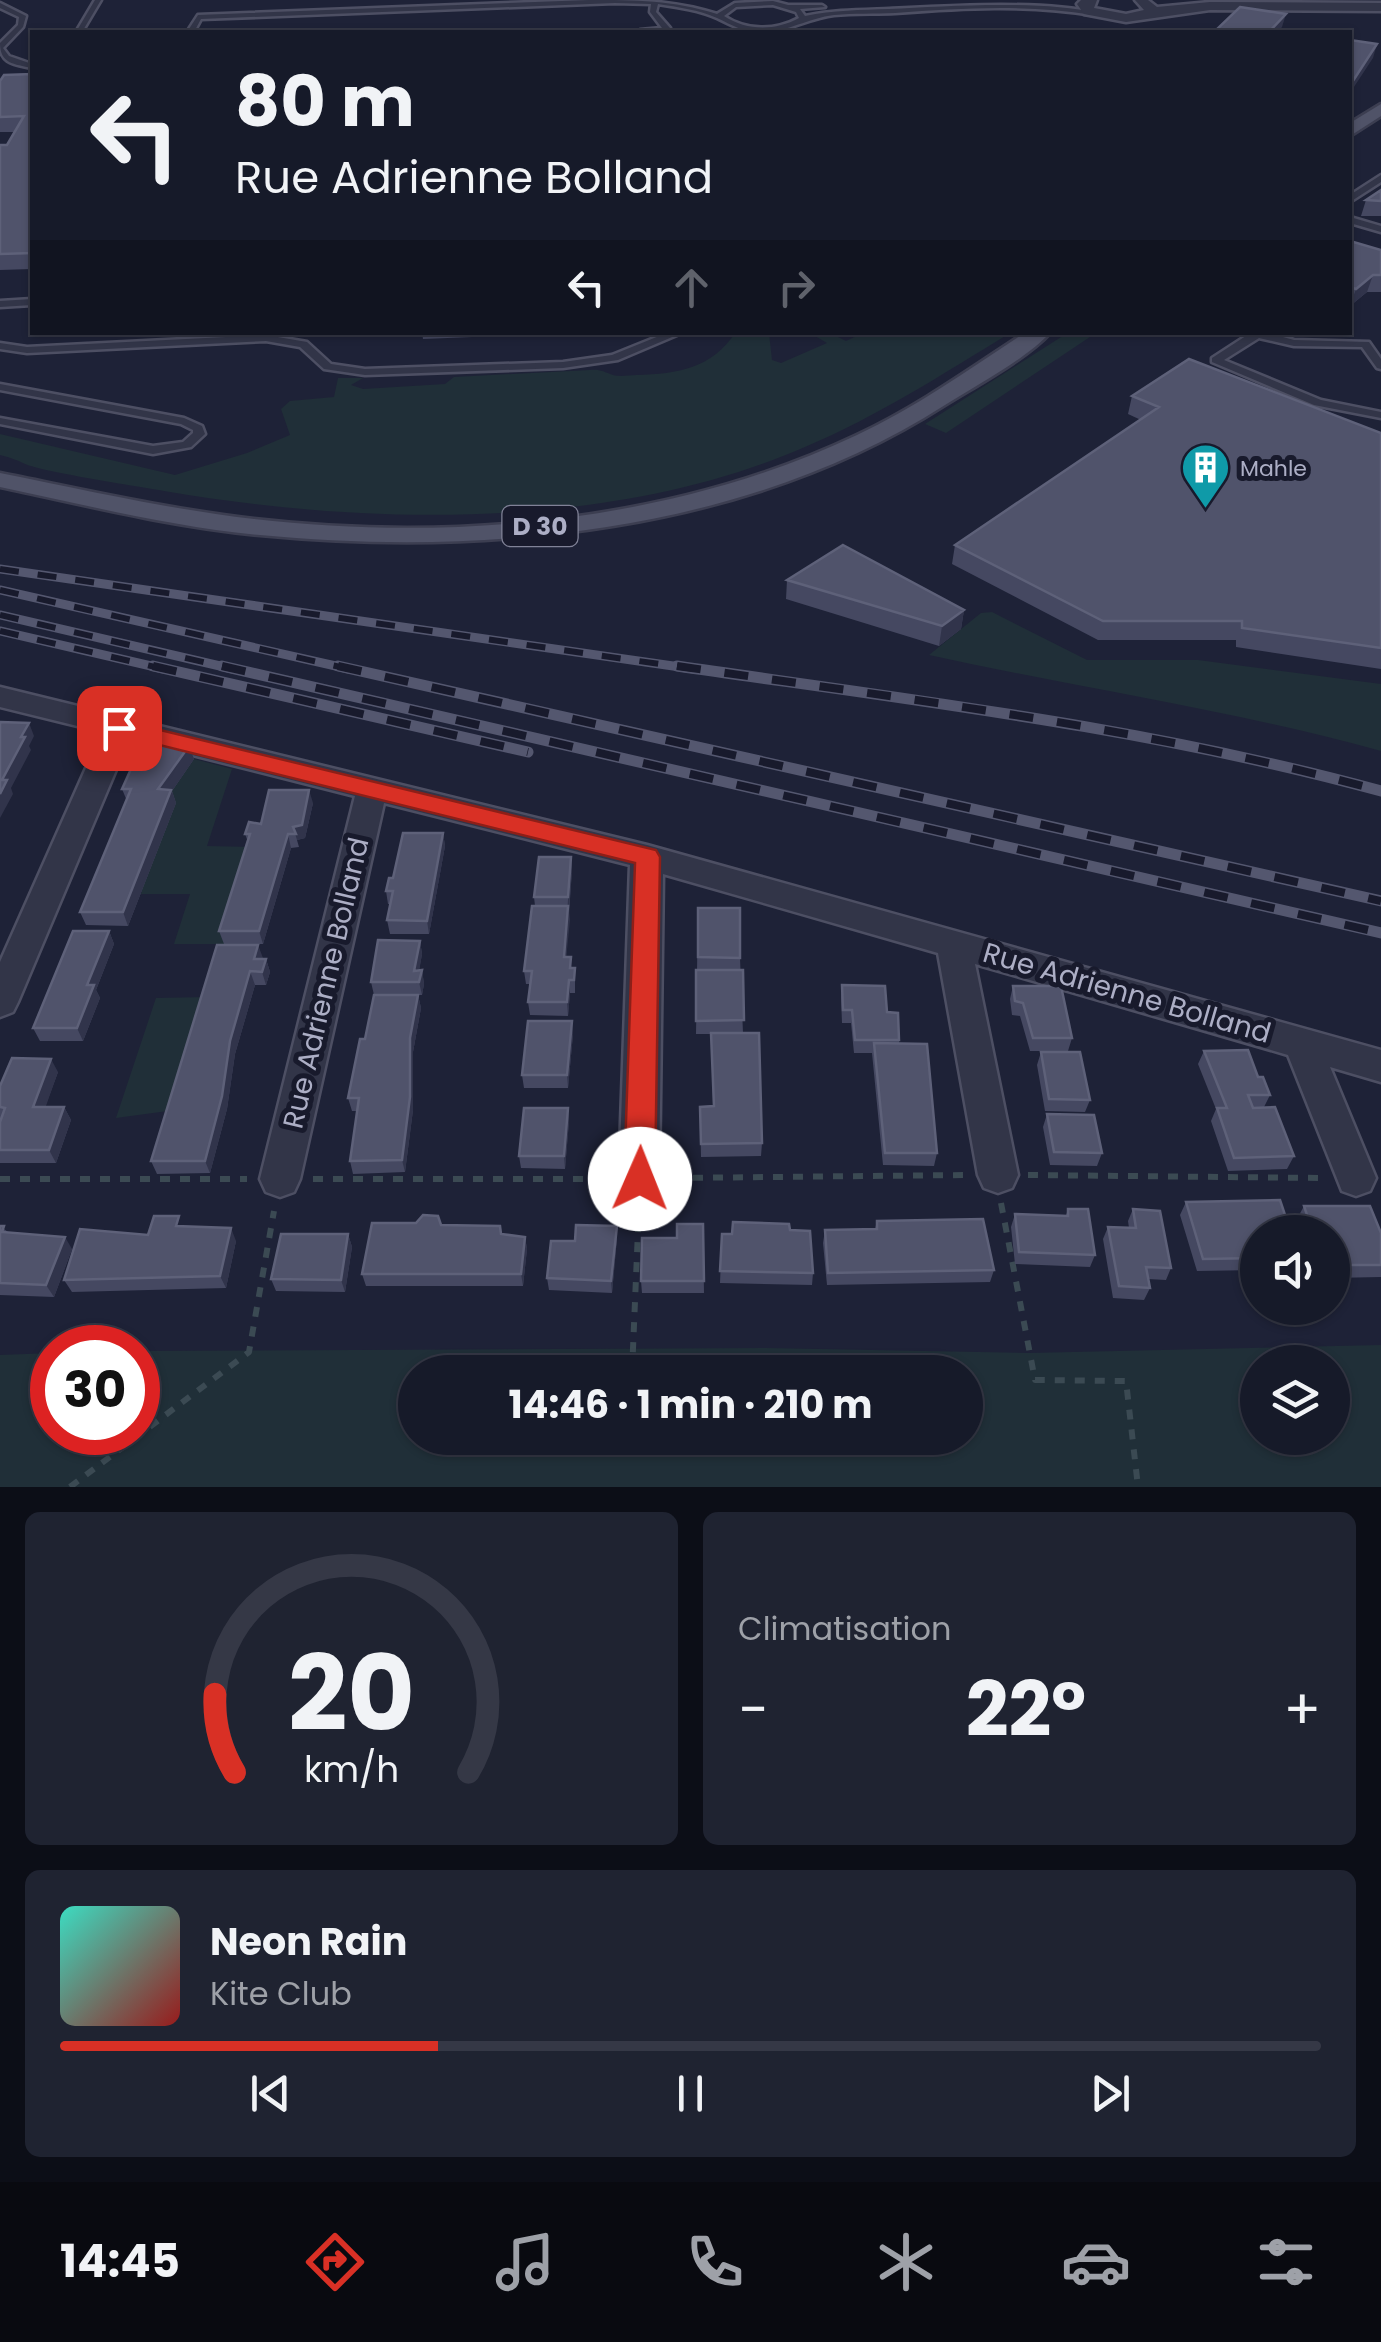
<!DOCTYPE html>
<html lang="fr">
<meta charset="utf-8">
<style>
body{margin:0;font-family:Poppins,sans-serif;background:#1f2331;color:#f1f3f6;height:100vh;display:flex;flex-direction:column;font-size:38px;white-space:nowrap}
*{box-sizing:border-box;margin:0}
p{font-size:32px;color:#9ea1a8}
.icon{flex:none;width:55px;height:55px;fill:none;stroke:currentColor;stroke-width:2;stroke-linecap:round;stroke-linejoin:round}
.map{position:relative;height:1487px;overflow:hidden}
.drawer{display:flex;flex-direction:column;gap:25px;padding:25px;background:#0c0e17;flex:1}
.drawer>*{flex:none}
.top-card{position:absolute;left:30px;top:30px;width:1322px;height:305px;border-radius:0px;box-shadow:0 2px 8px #0004,0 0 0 2px #353846;background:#161a29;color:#f1f3f6;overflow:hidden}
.buttons{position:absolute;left:1240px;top:1215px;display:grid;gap:20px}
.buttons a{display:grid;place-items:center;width:110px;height:110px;border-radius:50%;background:#161a29;box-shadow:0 2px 8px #0004,0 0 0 2px #353846;font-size:50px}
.speed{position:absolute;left:30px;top:1325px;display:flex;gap:20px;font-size:50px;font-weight:700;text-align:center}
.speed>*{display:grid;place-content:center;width:130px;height:130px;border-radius:50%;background:#161a29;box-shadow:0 2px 8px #0004,0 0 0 2px #353846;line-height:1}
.speed .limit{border:15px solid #d22;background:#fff;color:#111}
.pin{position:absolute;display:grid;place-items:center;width:85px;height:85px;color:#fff;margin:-42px;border-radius:20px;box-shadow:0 5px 15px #0006}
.me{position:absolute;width:110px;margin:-55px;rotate:1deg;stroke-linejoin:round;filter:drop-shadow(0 0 8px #0008)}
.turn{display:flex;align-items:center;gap:35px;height:210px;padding:0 40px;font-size:45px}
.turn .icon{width:130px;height:130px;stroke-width:2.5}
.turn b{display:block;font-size:70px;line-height:85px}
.lanes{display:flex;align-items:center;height:95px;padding:0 40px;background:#0003;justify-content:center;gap:50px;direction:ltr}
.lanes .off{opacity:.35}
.big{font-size:75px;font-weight:700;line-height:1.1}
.drawer .widget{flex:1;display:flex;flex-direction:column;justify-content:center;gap:15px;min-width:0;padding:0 35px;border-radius:15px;background:#1f2331}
.drawer .dial{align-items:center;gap:0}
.dial svg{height:260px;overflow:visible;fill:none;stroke:#353846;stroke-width:7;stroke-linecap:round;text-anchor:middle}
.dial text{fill:#f1f3f6;stroke:none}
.song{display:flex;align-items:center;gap:30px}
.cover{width:120px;height:120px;border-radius:15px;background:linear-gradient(135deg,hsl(170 70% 55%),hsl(0 70% 35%))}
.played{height:10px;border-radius:5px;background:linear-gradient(90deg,#d93025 30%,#353846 30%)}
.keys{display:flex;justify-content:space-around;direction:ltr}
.heat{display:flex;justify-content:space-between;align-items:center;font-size:55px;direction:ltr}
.drawer .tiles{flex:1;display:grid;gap:25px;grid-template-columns:1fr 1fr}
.widget:last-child{grid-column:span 2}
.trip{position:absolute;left:398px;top:1355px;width:585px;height:100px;border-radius:50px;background:#161a29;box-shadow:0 2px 8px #0004,0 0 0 2px #353846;font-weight:700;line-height:100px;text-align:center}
.menu{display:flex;height:160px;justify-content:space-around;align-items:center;background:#090a10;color:#9ea1a8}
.menu .icon{width:70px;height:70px}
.menu .selected{color:#d93025}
.menu b{font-size:45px;color:#f1f3f6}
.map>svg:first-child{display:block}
.green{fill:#202f38;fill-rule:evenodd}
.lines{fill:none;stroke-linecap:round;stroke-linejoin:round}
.service-casing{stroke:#4d4f63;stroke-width:5}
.minor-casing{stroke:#4d4f63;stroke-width:5}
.primary-casing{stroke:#3c3e51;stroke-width:5}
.path{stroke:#3b4a53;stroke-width:6;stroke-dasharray:10 10;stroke-linecap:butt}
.service{fill:#323548;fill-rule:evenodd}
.minor{fill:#323548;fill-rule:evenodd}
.primary{fill:#505368;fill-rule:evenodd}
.rail-far1-casing{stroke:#54576f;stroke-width:9}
.rail-casing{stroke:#54576f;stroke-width:11}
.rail-far1{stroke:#181a2c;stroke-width:6;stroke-dasharray:19;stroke-linecap:butt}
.rail{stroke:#181a2c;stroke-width:8;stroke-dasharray:24;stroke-linecap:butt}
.wall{fill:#454861}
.shaded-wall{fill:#31344b}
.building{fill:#50536b;stroke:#5e6179;stroke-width:2.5}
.route{fill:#d93025;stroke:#8d1f18;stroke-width:2.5}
.labels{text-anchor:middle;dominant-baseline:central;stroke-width:10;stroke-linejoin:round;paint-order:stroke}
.far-poi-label{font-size:22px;fill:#acaec5;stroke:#181a2c;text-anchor:start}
.shield{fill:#181a2c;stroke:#808297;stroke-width:2.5}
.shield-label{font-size:25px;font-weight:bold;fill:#acaec5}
.street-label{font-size:28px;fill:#acaec5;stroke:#181a2c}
</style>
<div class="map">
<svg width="1381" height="1487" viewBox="0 0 1381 1487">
<rect width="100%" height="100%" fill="#1e2237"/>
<path class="green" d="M865,332L1010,333C943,374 878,416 805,447C612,531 368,526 164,491C142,487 36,471 23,463C21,462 10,457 0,455V434L175,475L247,453L290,435L281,409L290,401L334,397L338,378H363L351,385L363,389L445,384L454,377L590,370C600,369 604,372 613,375C620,377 630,375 637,375C678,374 712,368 735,333H769L772,360L781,363L827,343L810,333H830L846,341Z
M1069,332L1096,333L946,433L925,424Z
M992,612L1087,660H1198L1381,684V751C1233,710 1079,688 929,655L981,613Z
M194,759L232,769L207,846L254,847L224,944H174L190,894H141L163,803Z
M209,997L175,1110L116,1118L156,998Z
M1381,1345V1487H0V1355L52,1353V1432H138V1351L767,1348L1029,1353ZM1258,1362H1332V1438H1258ZM415,1372H965V1438H415Z"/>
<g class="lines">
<defs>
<path id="service" d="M95,0H101L82,32H76Z
M589,0C635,0 673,0 717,14L735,3L773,1L788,5H822L825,7L800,9L805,16C833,10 861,10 889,9C947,6 1044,0 1096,13L1093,15C1027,4 962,8 895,13C875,14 854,13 834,15C808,18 786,33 760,32C743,32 732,25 717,18C699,10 678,7 658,4L656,12L670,28L667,32H637L640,30L662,28L650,12L651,4L615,3L201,19L194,32H187L198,15ZM773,5L796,12L799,18C775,31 747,31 724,16L736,7Z
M0,3L26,16L23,27L3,48L9,56L32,64V68C14,64 0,64 0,43L18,25L19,17L0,8Z
M1381,175V182L1350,202V195Z
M1350,217L1381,226V232L1350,223Z
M32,299V305L0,307V301Z
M669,332H684L618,360L563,368L365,375L324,369L300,347L266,341L27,353L0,349V343L27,347L266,335L307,342L331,364L365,369L563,362L612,355Z
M1252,332H1264L1294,340L1369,342L1381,359V369L1377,368L1362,347L1294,346L1259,338L1224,360L1321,400L1381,412V418L1314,405L1212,362V358Z
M0,384L184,418L202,426L205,434L191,447L153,454L0,424V418L153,446L183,442L193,433V430L181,424L0,390Z"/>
<path id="minor" d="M1081,0H1097L1094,8L1126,14L1144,10L1135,0H1148L1157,7L1210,2L1381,3V11L1210,10L1126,22L1084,14L1077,4Z
M0,687L647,845L1381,1050V1082L1330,1067L1376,1178L1370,1191L1356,1196L1342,1191L1288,1055L975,964L1018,1175L1012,1188L998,1193L984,1188L978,1175L938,953L663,874L659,1179L653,1192L639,1197L625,1192L619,1179L630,865L384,803L300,1179L294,1192L280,1197L266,1192L260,1179L355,796L129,739L18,1002L13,1012L0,1017V962L102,732L0,707Z"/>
<path id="primary" d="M1381,104V116L1350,136V123Z
M1026,332H1051C1026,359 977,385 945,405C747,532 489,557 260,535C172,527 86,505 0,487V473C85,490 168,509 254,519C454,542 674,522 857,435C917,407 971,368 1026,332Z"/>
</defs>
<use href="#service" class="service-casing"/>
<use href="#minor" class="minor-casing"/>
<use href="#primary" class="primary-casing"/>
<path class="path" d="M1028,1175L1322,1178
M673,1178L967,1175
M0,1179H247
M313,1179H607
M1001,1203L1035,1380L1126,1381L1138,1487
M632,1372L639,1207
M70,1487L249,1352L274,1211"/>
<use href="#service" class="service"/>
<use href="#minor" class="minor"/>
<use href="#primary" class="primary"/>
<defs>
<path id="rail-far1" d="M0,569L694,669
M0,590L349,669
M0,615L233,669
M0,631L164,669"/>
<path id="rail" d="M153,666L528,752
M222,666L1381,933
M338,666L1381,901
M677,666C912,700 1151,728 1381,791"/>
</defs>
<use href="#rail-far1" class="rail-far1-casing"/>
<use href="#rail" class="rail-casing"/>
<use href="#rail-far1" class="rail-far1"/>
<use href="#rail" class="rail"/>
</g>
<path class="wall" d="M32,74V269L0,270V145H7L15,132H0V81Z
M1381,190V216H1361L1366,200Z
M1350,241L1381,250V292H1367L1350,306Z
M422,332H496L497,336L423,339Z
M1132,396L1381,433V669L1236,647V640H1098L952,564L955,545L1141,420L1128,414Z
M787,580L964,610L961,629L939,646L786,599Z
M189,746L194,759L172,791L176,803L128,926L86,925L80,912L127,801L122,789Z
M313,803L305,838L297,840L299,847L291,848L263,944H224L219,931L248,842L245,834L261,824Z
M443,833L445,846L429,934H390L387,920L390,904H388L386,891L393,878Z
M571,857L572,870L566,957L572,968H575V993H570L568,1016L530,1015L528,1002L530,984H526L524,971L535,906L534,897Z
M698,908L740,958L743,1033L762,1143L761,1156L701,1157L700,1107L713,1106L711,1034H696Z
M109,931L114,944L96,990L100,998L83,1041H40L33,1028Z
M420,941L422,954L419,970H422L424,984L422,995H418L421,1008L413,1052V1110L405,1172L353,1174L350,1161L357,1111H352L348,1098L365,1039L374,995L371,982Z
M258,945L262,959H266L270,972L266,985H255L235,1054L227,1109L210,1173L157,1174L151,1161Z
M842,985L887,1012L899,1040V1043L937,1153L934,1166L883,1165L872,1053H854L851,1023H842L841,998Z
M1013,986L1072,1038L1068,1051H1030L1020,1016L1012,1015L1010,999Z
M573,1034L568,1088H524L522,1075Z
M1204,1051L1258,1077L1270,1095L1264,1107L1294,1156L1287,1169L1228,1171L1211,1121L1216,1109L1198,1064Z
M1041,1052L1090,1100L1085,1112L1045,1111L1037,1065Z
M58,1072L45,1107H64L71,1120L56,1163H0V1086Z
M568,1108L569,1121L565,1169L521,1168L519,1156Z
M1047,1114L1102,1153L1097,1166L1050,1165L1043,1127Z
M1186,1202L1288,1224H1298L1297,1219L1304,1206L1381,1233V1277L1332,1278V1232H1258V1270L1197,1271L1180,1215Z
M1068,1209L1095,1255L1090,1267L1015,1264L1011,1227L1015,1214L1066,1215Z
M1133,1209L1171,1268L1166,1280L1148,1279L1150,1288L1144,1300L1113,1298L1103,1239L1108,1227L1129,1228L1128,1221Z
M877,1221L994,1270L990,1282L827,1285L823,1243L825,1230L875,1229Z
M703,1224L704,1293H642L641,1281L677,1238Z
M441,1225L525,1237L527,1249L523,1286H366L362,1274Z
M0,1226L8,1232L72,1249L54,1297L0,1295Z
M184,1227L236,1241L226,1288L72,1292L64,1280L148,1235Z
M790,1230L813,1273L812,1285L720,1283L722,1234Z
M348,1234L352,1247L345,1292L276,1291L271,1279Z
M617,1238L612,1293L549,1290L547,1278Z"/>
<path class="shaded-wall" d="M1286,14L1282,27L1278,32H1269Z
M1377,44L1373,58L1350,93L1351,84Z
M1373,275L1367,292L1350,306L1356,289Z
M964,610L961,629L939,646L942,626Z
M29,723L34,736L29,746L31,750L11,788L13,794L0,818V794L2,780Z
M189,746L194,759L172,791L176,803L128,926L123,912L158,789Z
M309,790L313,803L305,838L297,840L293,827Z
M443,833L445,846L429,934L427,921Z
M288,834L291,848L263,944L259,931Z
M571,857L572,870L569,909L570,920L565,970L564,957Z
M109,931L114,944L96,990L100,998L83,1041L77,1028L87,985Z
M420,941L422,954L417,984L414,971Z
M258,945L263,958L258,972L254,959Z
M266,959L270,972L266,985L262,972Z
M422,970L424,984L422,995L419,982Z
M250,971L255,985L235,1054L227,1109L210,1173L205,1161L230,1041Z
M569,980L570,993L568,1016L567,1002Z
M418,995L421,1008L413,1052V1110L405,1172L402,1160L410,1038Z
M572,1021L573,1034L568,1088L567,1075Z
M51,1059L58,1072L41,1120L33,1107Z
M64,1107L71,1120L56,1163L49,1150Z
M568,1108L569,1121L565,1169L564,1156Z
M617,1226V1238L612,1293L611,1281Z
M231,1228L236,1241L226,1288L220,1276Z
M348,1234L352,1247L345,1292L341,1280Z
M65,1237L72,1249L54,1297L46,1285Z
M525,1237L527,1249L523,1286L521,1274Z"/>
<path class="building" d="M1240,7L1286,14L1269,32H1214Z
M1350,40L1377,44L1351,84H1350Z
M32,74V253L0,254V145H7L24,116L0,117V81L4,75Z
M1381,190V201L1366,200Z
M1350,241L1381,250V275H1373L1356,289L1350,287Z
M1189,359L1381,433V648L1242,628V621H1103L955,545L1159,407L1132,396Z
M843,545L964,610L942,626L787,580Z
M0,722L29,723L21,737H25L2,780H7L0,794Z
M155,737L189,746L158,789L171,790L123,912H80L131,789H122L131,769Z
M269,790H309L302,825L293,827L296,834H288L259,931H219L250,834H245L249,822L261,824Z
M403,833H443L427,921L387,920L393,891H386L389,878H393Z
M539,857H571L568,897H534Z
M532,906H568L564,957H571L570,968H575L574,980H569L567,1002H528L532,971H524Z
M698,908H740V958L698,957Z
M73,931H109L87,985H94L77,1028H33Z
M378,940L420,941L414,971L422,970L419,982H371Z
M217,945H258L254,959H266L262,972L250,971L230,1041L222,1096L205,1161H151Z
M696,970H743L744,1020L696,1021Z
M842,985L885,986L887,1012L898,1013L899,1040H855L852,1010H843Z
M1013,986H1061L1072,1038H1033L1023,1003L1015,1001Z
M374,995H418L410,1038V1097L402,1160L350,1161L359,1098H348L360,1039H365Z
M528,1021H572L567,1075H522Z
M711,1033H759L762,1143L701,1144L700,1107L714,1106Z
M874,1043L927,1044L937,1153H885Z
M1248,1050L1258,1077H1263L1270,1095H1248L1253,1108L1275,1107L1294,1156L1234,1158L1217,1108H1227L1204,1051Z
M1041,1052H1080L1090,1100L1049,1099Z
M12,1058L51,1059L33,1107H64L49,1150H0V1122L5,1108L0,1107V1086Z
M524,1108H568L564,1156H519Z
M1047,1114L1094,1115L1102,1153L1054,1152Z
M1280,1200L1288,1224H1310L1304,1206H1370L1381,1233V1265H1332V1232H1258V1258L1203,1259L1186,1202Z
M1068,1209H1088L1095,1255L1019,1252L1015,1214L1068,1216Z
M1133,1209L1160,1211L1171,1268L1146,1267L1150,1288L1119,1286L1108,1227L1136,1228Z
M423,1215L438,1216L441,1225L500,1226L501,1234L525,1237L521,1274H362L372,1223H416Z
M154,1216H179L176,1226L231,1228L220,1276L64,1280L80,1229L148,1235Z
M983,1219L994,1270L828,1273L825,1230L877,1229V1221Z
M733,1222L789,1224L790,1230L810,1231L813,1273L720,1271L722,1234H732Z
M677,1224H703L704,1281H641L642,1238H677Z
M576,1225L617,1226L611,1281L547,1278L551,1241H575Z
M0,1226H4L2,1232L65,1237L46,1285L0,1283Z
M281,1234H348L341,1280L271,1279Z"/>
<path class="route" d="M119,720L656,850L660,857L655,1179L650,1188L640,1192L629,1188L624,1179L635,863L111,733L108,728L111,722Z"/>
<defs>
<symbol id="building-pin" viewBox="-11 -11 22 30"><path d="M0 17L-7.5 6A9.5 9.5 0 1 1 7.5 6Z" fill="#0f9aa8" stroke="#181a2c"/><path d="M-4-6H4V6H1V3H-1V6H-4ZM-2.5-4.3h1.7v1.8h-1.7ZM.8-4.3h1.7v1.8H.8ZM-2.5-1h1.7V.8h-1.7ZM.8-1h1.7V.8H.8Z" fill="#fff"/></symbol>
</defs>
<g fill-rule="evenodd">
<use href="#building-pin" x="1178" y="440" width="55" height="75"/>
</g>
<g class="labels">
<g class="far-poi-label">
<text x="1240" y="468">Mahle</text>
</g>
<rect class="shield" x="502.5" y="506" width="75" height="40" rx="8"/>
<g class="shield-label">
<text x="540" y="526">D 30</text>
</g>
<g class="street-label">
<text transform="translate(326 983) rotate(-77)">Rue Adrienne Bolland</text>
<text transform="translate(1127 993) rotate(16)">Rue Adrienne Bolland</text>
</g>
</g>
</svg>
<div class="buttons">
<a><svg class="icon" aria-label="sound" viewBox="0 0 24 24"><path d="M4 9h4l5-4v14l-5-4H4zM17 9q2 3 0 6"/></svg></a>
<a><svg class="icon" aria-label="layers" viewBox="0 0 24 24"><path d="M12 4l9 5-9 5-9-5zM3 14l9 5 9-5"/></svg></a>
</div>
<div class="speed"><div class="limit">30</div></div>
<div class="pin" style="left:119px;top:728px;background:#d93025"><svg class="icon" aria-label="arrive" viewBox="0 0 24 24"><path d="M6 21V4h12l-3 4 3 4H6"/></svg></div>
<svg class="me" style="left:640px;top:1179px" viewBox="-20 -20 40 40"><circle r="19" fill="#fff"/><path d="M0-13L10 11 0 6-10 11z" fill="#d93025"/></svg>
<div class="trip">14:46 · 1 min · 210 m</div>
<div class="top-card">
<div class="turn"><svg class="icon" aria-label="left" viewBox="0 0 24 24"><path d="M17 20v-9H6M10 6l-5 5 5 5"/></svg><div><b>80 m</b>Rue Adrienne Bolland</div></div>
<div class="lanes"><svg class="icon" aria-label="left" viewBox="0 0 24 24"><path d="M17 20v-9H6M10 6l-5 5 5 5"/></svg><svg class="icon off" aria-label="ahead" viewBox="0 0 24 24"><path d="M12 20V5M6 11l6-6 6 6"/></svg><svg class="icon off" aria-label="right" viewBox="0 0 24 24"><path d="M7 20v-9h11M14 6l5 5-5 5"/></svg></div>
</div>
</div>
<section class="drawer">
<div class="tiles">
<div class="widget dial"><svg viewBox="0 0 100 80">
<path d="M14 69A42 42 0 1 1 86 69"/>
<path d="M14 69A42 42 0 0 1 8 45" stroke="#d93025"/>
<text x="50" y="56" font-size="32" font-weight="700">20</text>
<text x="50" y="72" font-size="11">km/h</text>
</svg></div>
<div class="widget"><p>Climatisation</p>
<div class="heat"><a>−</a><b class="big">22°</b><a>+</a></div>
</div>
<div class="widget">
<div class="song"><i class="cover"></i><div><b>Neon Rain</b><p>Kite Club</p></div></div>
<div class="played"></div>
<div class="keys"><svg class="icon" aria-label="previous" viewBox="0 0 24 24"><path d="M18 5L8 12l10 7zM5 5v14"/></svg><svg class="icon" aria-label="pause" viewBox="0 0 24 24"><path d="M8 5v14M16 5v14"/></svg><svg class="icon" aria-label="next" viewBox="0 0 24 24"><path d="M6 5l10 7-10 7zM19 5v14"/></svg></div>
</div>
</div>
</section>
<nav class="menu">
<b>14:45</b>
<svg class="icon selected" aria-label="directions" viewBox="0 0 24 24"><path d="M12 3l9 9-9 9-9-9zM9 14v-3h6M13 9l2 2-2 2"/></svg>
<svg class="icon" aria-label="music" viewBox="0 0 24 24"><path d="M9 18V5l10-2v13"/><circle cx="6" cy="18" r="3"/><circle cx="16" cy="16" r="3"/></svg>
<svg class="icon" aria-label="phone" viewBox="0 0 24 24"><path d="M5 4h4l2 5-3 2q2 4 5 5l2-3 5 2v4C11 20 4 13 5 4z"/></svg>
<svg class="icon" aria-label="climate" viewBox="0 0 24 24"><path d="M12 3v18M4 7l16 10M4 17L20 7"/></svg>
<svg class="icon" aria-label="car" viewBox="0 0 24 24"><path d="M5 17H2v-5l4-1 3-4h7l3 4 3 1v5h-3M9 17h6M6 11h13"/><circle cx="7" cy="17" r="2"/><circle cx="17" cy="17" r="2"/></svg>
<svg class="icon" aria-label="filters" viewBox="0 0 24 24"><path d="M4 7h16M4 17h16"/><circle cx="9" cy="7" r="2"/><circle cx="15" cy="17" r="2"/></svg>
</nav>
